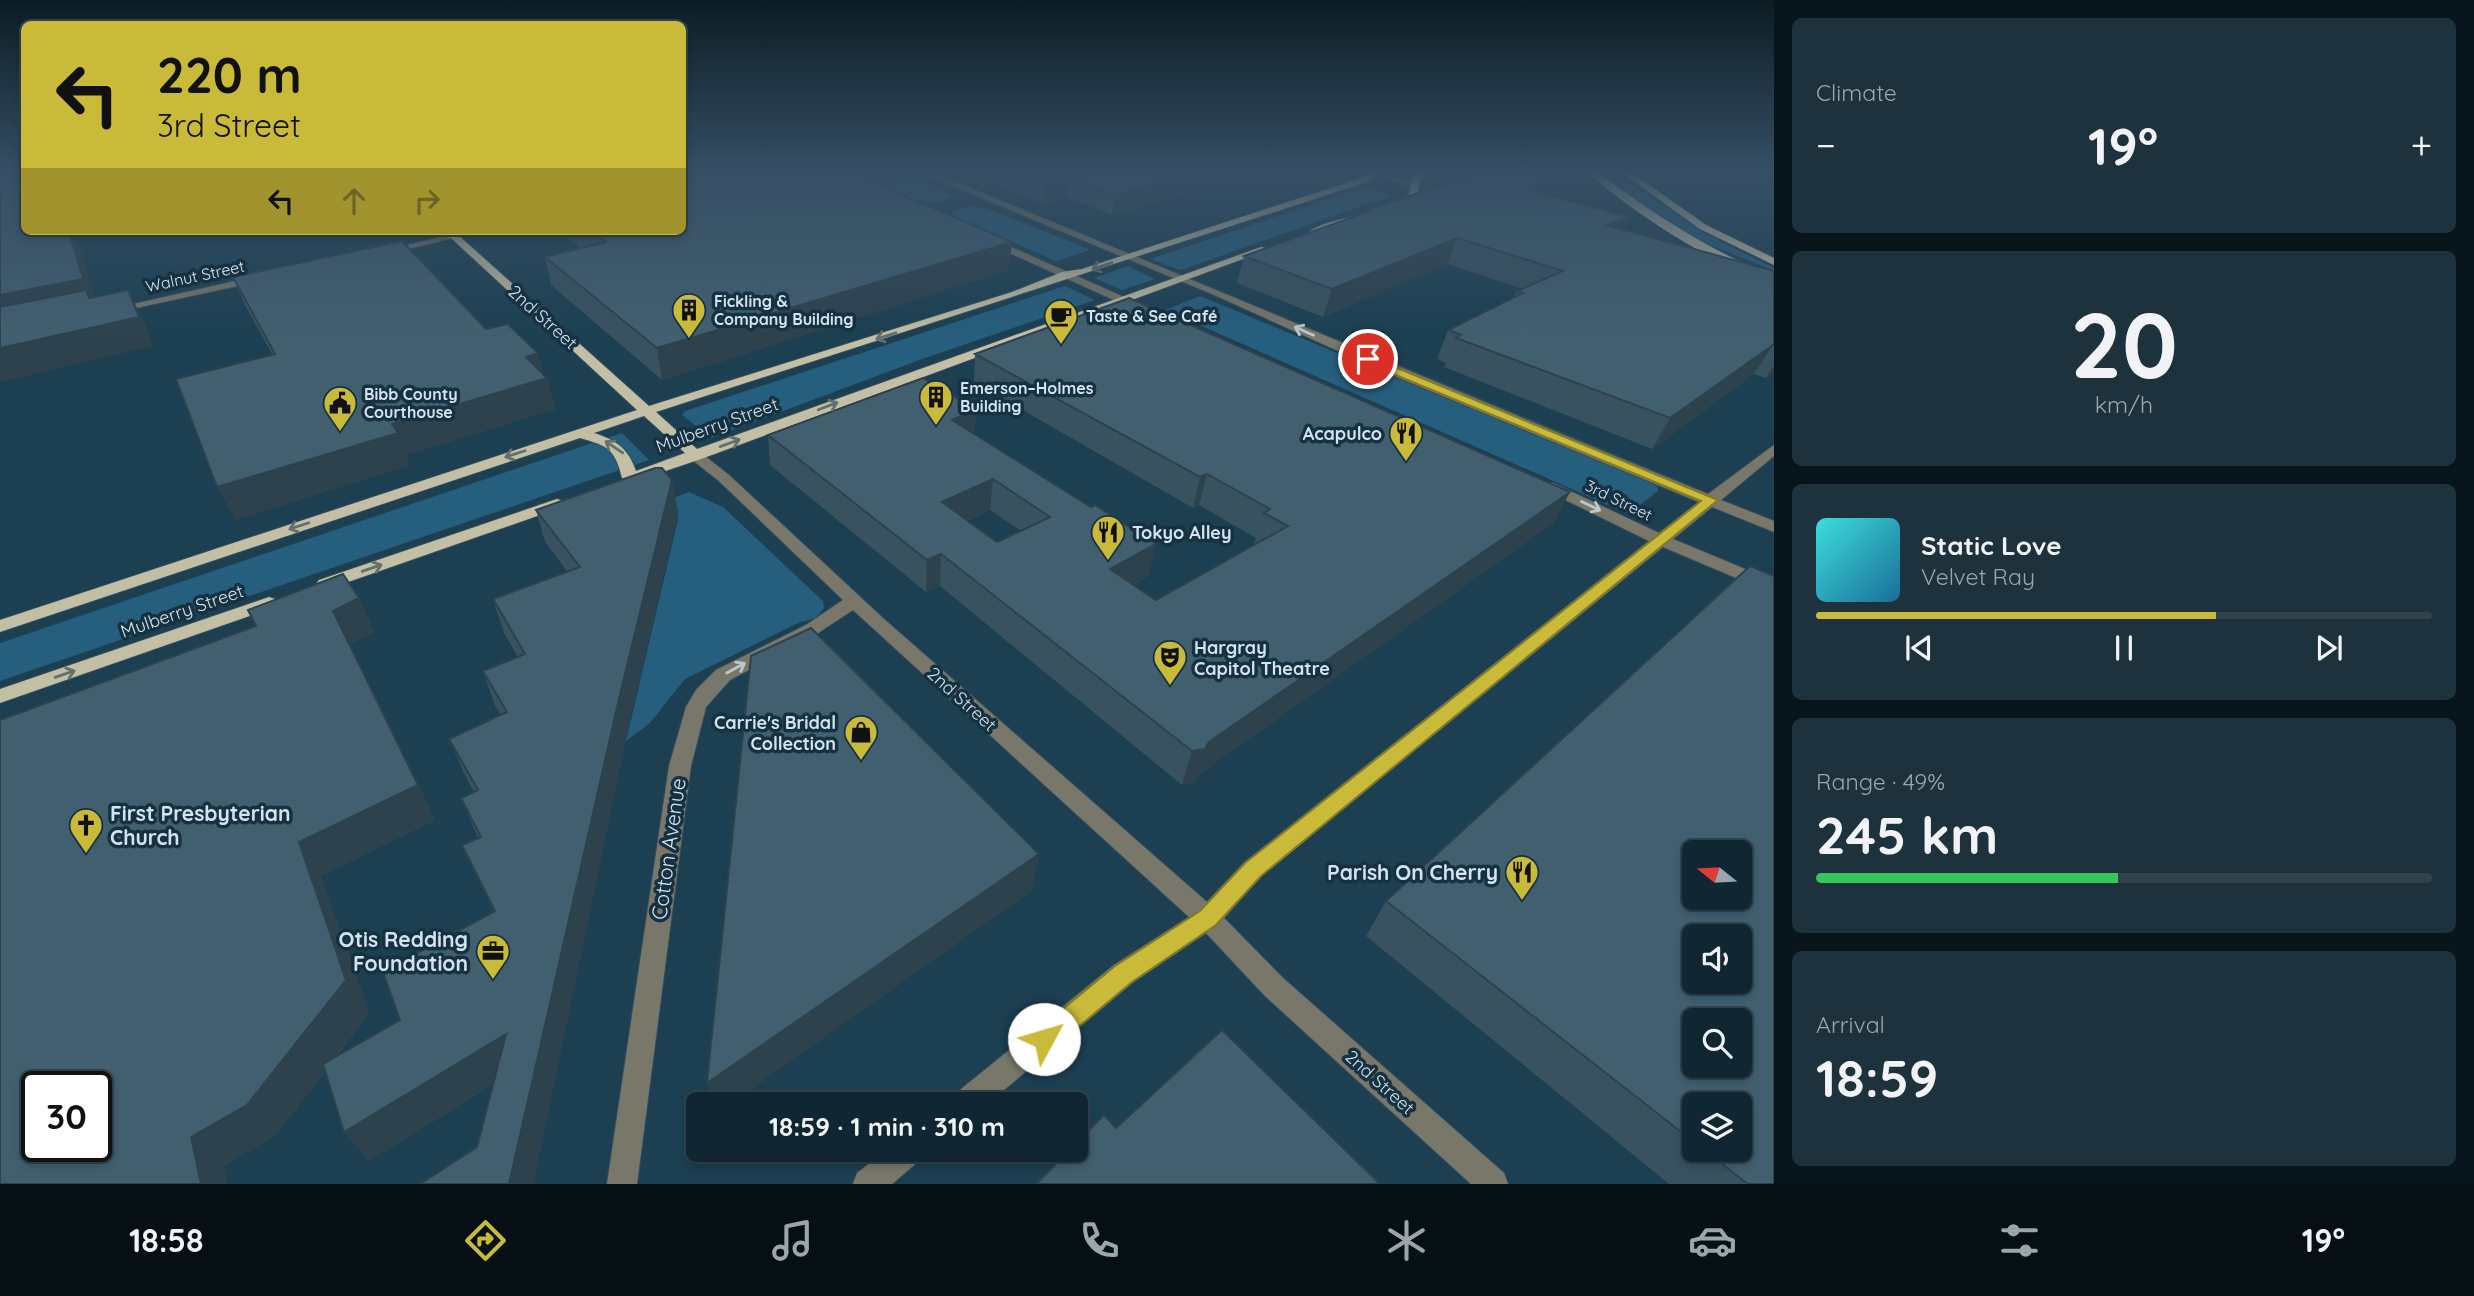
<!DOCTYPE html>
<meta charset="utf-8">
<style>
body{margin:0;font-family:Quicksand,sans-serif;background:#1e323e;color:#f1f3f6;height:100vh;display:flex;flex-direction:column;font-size:26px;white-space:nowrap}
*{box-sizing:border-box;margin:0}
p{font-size:23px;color:#9ca5ac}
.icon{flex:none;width:38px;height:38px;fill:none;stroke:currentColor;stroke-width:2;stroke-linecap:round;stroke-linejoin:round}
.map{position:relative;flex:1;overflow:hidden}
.panel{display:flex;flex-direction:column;gap:18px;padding:18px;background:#09151c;width:700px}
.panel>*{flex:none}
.banner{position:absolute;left:21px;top:21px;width:665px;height:214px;border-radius:10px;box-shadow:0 4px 10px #0003,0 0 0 2px #30434d;background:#caba3a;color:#111;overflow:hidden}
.needle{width:46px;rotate:288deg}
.controls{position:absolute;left:1682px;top:840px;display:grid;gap:14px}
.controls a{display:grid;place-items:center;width:70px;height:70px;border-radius:10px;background:#102632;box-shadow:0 4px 10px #0003,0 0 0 2px #30434d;font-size:35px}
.speed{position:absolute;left:21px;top:1071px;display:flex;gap:14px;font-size:35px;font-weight:700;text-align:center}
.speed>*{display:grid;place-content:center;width:91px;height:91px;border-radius:50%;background:#102632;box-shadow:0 4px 10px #0003,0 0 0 2px #30434d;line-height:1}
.speed .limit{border:4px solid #111;border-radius:10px;background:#fff;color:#111}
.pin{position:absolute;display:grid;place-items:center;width:60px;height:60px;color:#fff;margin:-30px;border:4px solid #fff;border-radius:50%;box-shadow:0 2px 7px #0007}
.me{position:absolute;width:77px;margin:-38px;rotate:51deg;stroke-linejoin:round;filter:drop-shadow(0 0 5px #0008)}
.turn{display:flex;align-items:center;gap:24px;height:147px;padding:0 21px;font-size:32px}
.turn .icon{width:91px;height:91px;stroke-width:2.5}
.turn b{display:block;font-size:49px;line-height:60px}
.lanes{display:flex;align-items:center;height:66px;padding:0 21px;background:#0003;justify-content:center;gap:35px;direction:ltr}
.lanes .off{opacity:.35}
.big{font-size:52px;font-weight:700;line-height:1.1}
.panel .widget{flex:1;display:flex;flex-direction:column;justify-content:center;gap:10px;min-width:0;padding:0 24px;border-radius:10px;background:#1e323e}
.panel .dial{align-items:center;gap:0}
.dial b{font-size:91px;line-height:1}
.song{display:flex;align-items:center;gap:21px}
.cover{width:84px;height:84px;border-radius:10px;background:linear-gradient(135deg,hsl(180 70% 55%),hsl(200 70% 35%))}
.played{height:7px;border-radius:4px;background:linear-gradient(90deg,#caba3a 65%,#30434d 65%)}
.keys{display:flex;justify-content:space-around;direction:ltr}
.heat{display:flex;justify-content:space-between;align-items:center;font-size:38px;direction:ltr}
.charge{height:10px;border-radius:5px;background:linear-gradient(90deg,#34c759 49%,#30434d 0)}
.trip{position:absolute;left:686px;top:1092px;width:402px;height:70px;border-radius:10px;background:#102632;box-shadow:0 4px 10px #0003,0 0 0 2px #30434d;font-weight:700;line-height:70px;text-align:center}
.menu{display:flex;height:112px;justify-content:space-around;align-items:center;background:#060f14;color:#9ca5ac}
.menu .icon{width:49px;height:49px}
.menu .selected{color:#caba3a}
.menu b{font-size:32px;color:#f1f3f6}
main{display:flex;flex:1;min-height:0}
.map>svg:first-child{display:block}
.built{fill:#1c3f52;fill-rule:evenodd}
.green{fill:#265e7d}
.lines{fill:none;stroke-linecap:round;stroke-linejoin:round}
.minor-casing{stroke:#344e5e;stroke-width:2}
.major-casing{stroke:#344e5e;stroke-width:2}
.minor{fill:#78776a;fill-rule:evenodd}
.major{fill:#c2bfa4;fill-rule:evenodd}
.wall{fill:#395260;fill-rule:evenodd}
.shaded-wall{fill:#2e424e}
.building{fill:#425f70;stroke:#2e424e;stroke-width:2;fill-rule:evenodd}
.oneway{stroke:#63716e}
.oneway2{stroke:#bdc8cd}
.route{fill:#caba3a;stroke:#837926;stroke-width:2}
.labels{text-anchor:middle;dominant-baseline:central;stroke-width:7;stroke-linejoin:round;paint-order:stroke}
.far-street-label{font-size:16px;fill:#d4e3ee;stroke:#163242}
.far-poi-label{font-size:16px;font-weight:bold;fill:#d4e3ee;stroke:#163242;text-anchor:start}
.street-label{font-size:18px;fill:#d4e3ee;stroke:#163242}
.poi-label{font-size:18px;font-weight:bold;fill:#d4e3ee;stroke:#163242;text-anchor:end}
.near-poi-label{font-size:21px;font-weight:bold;fill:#d4e3ee;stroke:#163242;text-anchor:end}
.near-street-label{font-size:21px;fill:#d4e3ee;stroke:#163242}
</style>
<main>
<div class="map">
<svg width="1774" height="1184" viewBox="0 0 1774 1184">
<rect width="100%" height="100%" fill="#163242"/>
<path class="built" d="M683,170H1774V1184H0V188L24,231H682ZM1694,852H1740V898H1694ZM1694,936H1740V982H1694ZM1694,1020H1740V1066H1694ZM37,1087H96V1146H37ZM698,1104H1076V1150H698ZM1694,1104H1740V1150H1694Z"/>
<path class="green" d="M896,170L953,195C935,219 870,180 848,171Z
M1605,170L1639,189L1704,233L1774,268V271L1696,239L1655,215L1596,171Z
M1372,188L1390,196L1181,270L1150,259L1358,189Z
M972,206L986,208L1090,250L1056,261L951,215L953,210Z
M1128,266L1155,279L1122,290L1094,278Z
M1065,286L1095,300L925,358L711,438L682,415L685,411Z
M1200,296L1639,478L1657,486L1658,491L1630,513H1626L1165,310Z
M622,433L649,460L0,681V643Z
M689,492L723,507L823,601L824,608L816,618L798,623L685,679L650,723L626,741L678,519V512L668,500Z"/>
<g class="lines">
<defs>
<path id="minor" d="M914,170H927C1188,277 1447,388 1708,494L1774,445V456L1721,500L1774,521V532L1712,507L1673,539L1774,581V594L1663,547L1261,876L1224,918L1283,978L1504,1173L1508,1184H1471L1265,996L1206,933L1132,983L987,1104H951L955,1094L1114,965L1189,917L853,610L818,633L730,680L706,707L691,766L637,1184H607L669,766L686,707L696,690L716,670L806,625L843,600L719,481L691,459L689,456L691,453H701L729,475L884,619L1207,902L1245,862L1649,541L1543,489L1540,486L1543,483H1553L1659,533L1699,502L1387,373L1212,294Z
M1363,170H1377L1419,185L1412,187Z
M465,231H483L383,255L378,252Z
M991,238L1142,305L1144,307L1134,309L987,243L986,241Z
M257,276L261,277V281L113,313L107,310Z
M887,1150H925L920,1160L892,1184H853L857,1173Z"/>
<path id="major" d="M1373,170H1384L1367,182L656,412L697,449L1261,247L1270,249L701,459L630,483L622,478C615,449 608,446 580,438L0,632V620L637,410L451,238L418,231L457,234L649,406L1012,292L1062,272L1082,269L1361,178ZM644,416L685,453L636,471C628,448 616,440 594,433Z
M1421,170H1432L1420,178C1419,190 1417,199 1407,206C1389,220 1364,217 1344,223C1333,227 1319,238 1309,232C1333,213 1395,218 1409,193C1411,189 1411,182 1412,177Z
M1585,170H1595C1651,213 1709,250 1774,277V284C1716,267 1630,211 1585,170Z
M1618,170H1628L1706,225L1774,258V265L1700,229Z
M557,499L563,501L565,504L563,507L331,588L325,590L316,584L319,580Z
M269,597L275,599L278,603L275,607L0,703V689Z"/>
</defs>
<use href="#minor" class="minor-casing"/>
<use href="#major" class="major-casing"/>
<use href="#minor" class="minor"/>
<use href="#major" class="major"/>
</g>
<path class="wall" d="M701,171H847L1009,270L662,380L551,285L545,257L581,248L557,231H682L706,173Z
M964,171H1226L1223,183L1112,215L1067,197L1043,204Z
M1430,171H1585L1577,189L1557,197L1629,217L1623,229L1774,271V373L1766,378L1754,374L1652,449L1444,367L1446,363L1437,359L1448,330L1514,297L1517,291L1523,289L1447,264L1323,317L1237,283L1244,256L1365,213L1366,210L1452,182L1428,176Z
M233,277L486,329L547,378L555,409L406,455L410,465L235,520L272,354L245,305Z
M975,354L1570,492L1553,523L1198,775L1195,782L1182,785L940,586L926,592L770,465L768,435L976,410L974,434L1149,575L1133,585L1156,600L1255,545L1254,544L1256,538L1199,505L1193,508L974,382ZM990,510L1021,531L997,542L967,521Z
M672,480L678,512L626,737L533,1184H420L477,1147L493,1084L369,1161L344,1132L325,1071L276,1135L224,1166L0,1184L359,598L374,632L350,644L435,820L321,876L369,1013L336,1057L400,1020L494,912L462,845L478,838L461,798L474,792L464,773L449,739L501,715L495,706L483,671L518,657L504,633L493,599L567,571L545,542L536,510Z
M1750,566L1774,576V1184H1669L1366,936L1386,901ZM1694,852H1740V898H1694ZM1694,936H1740V982H1694ZM1694,1020H1740V1066H1694ZM1694,1104H1740V1150H1694Z"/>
<path class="shaded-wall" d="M1203,171H1226L1223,183L1112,215L1115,195Z
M1575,171H1585L1577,189L1517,213L1526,189Z
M1069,178L1067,197L1043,204L1045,184Z
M1629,217L1616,242L1607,225Z
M69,231H75L98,306L128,290L142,318L154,346L0,382V295Z
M1457,238L1447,264L1323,317L1332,289Z
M1012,242L1009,270L662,380L657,348Z
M1773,345L1754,374L1652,449L1670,418Z
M538,353L545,379L547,378L555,409L406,455L410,465L235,520L217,487L392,424L526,357Z
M1774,366V373L1766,378Z
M976,410L974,439L952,420Z
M1207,474L1199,505L1193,508L1200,477Z
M993,479L990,510L940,533L942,502Z
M672,480L678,512L626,737L533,1184H509L618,703Z
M1570,492L1553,523L1198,775L1195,782L1182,785L1192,751L1209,742Z
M1156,544L1149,575L1104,601L1110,569Z
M941,554L940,586L926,592L927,560Z
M359,598L374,632L350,644L333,611Z
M418,785L435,820L321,876L369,1013L276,1135L224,1166L228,1184H201L191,1137L299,842Z
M1039,854L1033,890L730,1104H712L707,1083Z
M506,1034L523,1065L369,1161L344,1132Z"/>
<path class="building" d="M0,171H24V231H69L83,279L0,295Z
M718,171H847L1012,242L657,348L545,257L606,242L590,231H682V178Z
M1011,171H1203L1115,195L1069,178L1045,184Z
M1487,171H1575L1526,189L1629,217L1607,225L1774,271V345H1773L1670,418L1456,338L1461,335L1448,330L1523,293L1517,291L1563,271L1457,238L1332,289L1244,256L1370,211L1366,210Z
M402,241L486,329L508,324L538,353L526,357L547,378L392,424L398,433L217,487L176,379L275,354L233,277Z
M86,290L89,298L128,290L139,317L0,348V307Z
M1129,298L1570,492L1209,742L1205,749L1192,751L941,554L927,560L768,435L923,378L976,410L952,420L1091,507L1095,505L1156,544L1110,569L1156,600L1288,526L1264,513L1270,509L1207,474L1200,477L975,354ZM993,479L1050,517L997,542L942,502Z
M655,468H662L672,480L618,703L509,1184H420L477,1147L506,1034L344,1132L323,1064L400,1020L383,972L495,911L462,845L481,837L461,798L478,790L449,739L507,712L483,671L525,654L493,599L580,567L536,510Z
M1750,566L1774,576V1184H1748L1704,1150H1740V1104H1694V1142L1386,901ZM1694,852H1740V898H1694ZM1694,936H1740V982H1694ZM1694,1020H1740V1066H1694Z
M343,574L359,598L333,611L418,785L299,842L346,980L247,1105L191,1137L201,1184H0V720L256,626L248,610ZM37,1087H96V1146H37Z
M811,628L1039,854L707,1083L751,656Z
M1222,1030L1380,1184H1036L1070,1150H1076V1143L1104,1115L1116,1128Z"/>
<defs><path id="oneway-shaft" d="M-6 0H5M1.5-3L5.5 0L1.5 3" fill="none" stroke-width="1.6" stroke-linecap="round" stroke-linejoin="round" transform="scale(1.75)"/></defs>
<g class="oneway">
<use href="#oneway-shaft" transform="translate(1102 266) rotate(161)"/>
<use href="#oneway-shaft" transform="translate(886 336) rotate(163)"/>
<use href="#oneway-shaft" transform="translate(828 406) rotate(-21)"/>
<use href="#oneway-shaft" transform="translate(730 443) rotate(-20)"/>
<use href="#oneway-shaft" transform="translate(614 447) rotate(-146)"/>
<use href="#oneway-shaft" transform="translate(515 454) rotate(162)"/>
<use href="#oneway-shaft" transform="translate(299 526) rotate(162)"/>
<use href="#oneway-shaft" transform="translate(372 568) rotate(-19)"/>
<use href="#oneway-shaft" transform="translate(65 674) rotate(-19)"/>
</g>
<g class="oneway2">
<use href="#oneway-shaft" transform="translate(1304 331) rotate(-156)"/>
<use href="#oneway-shaft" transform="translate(1591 506) rotate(25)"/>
<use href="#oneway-shaft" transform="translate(736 668) rotate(-29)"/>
</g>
<linearGradient id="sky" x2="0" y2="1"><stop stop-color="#0c1c24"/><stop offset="0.51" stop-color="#364f65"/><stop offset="1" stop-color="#364f65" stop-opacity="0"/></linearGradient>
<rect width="1774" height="336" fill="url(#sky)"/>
<path class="route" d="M1368,356L1718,500L1261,876L1216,925L1132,982L1053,1048L1044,1051L1036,1048L1032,1039L1036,1031L1115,966L1200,911L1245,863L1701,501L1364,362L1362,359Z"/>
<defs>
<symbol id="building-pin" viewBox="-11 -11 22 30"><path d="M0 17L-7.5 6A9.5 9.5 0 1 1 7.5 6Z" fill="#caba3a" stroke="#163242"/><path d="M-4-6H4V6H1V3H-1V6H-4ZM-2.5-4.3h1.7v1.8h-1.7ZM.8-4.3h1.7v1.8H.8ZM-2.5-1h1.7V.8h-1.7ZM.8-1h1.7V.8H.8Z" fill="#111"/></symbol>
<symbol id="cafe-pin" viewBox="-11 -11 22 30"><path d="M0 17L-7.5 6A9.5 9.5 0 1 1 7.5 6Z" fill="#caba3a" stroke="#163242"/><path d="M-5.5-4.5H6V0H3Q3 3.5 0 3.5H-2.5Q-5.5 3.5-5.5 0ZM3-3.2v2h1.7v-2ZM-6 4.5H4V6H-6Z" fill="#111"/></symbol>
<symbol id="civic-pin" viewBox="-11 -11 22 30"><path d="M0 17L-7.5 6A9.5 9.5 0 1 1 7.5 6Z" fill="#caba3a" stroke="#163242"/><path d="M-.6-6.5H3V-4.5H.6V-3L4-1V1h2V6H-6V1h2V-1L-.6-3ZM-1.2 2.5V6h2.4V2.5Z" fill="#111"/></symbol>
<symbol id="restaurant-pin" viewBox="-11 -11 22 30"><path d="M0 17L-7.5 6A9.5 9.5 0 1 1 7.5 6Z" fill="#caba3a" stroke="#163242"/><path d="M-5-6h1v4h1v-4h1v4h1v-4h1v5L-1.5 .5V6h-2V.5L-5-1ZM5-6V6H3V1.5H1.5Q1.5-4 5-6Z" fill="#111"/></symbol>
<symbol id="theatre-pin" viewBox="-11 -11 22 30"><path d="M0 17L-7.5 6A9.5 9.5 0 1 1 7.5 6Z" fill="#caba3a" stroke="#163242"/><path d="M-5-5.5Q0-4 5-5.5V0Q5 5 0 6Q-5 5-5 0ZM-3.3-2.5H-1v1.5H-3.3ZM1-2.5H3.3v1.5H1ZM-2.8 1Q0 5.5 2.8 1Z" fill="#111"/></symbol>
<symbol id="shop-pin" viewBox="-11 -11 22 30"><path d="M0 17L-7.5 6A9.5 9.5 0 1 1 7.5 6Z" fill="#caba3a" stroke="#163242"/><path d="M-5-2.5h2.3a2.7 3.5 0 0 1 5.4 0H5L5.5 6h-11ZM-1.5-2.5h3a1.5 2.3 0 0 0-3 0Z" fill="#111"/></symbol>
<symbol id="church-pin" viewBox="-11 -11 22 30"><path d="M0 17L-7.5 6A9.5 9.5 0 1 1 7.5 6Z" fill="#caba3a" stroke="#163242"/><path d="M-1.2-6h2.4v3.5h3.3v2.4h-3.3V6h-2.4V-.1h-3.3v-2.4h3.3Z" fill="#111"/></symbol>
<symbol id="office-pin" viewBox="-11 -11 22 30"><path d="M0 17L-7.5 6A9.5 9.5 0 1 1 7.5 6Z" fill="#caba3a" stroke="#163242"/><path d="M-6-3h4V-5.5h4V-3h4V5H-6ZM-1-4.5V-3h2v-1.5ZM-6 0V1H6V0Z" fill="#111"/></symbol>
</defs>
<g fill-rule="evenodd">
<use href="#building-pin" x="670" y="291" width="38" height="52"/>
<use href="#cafe-pin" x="1042" y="297" width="38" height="52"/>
<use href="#building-pin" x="917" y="378" width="38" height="52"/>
<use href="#civic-pin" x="321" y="384" width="38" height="52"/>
<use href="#restaurant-pin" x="1387" y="414" width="38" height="52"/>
<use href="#restaurant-pin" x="1089" y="513" width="38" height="52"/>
<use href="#theatre-pin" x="1151" y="638" width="38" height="52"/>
<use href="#shop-pin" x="842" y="713" width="38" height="52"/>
<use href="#church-pin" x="67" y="806" width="38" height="52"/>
<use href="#restaurant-pin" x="1503" y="853" width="38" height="52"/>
<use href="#office-pin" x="474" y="932" width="38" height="52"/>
</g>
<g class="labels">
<g class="far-street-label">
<text transform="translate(195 276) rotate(-12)">Walnut Street</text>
<text transform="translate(1619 500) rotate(26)">3rd Street</text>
</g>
<g class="far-poi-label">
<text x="714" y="301">Fickling &amp;<tspan x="714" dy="18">Company Building</tspan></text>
<text x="1086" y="316">Taste &amp; See Café</text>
<text x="960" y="388">Emerson–Holmes<tspan x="960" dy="18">Building</tspan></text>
<text x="364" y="394">Bibb County<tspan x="364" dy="18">Courthouse</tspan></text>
</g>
<g class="street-label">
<text transform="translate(543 317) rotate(42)">2nd Street</text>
<text transform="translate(717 425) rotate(-20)">Mulberry Street</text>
<text transform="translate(182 611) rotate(-19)">Mulberry Street</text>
<text transform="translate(962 699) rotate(42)">2nd Street</text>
<text transform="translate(1380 1082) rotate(42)">2nd Street</text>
</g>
<g class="poi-label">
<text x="1382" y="433">Acapulco</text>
<text x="1132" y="532" text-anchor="start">Tokyo Alley</text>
<text x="1194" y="647" text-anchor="start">Hargray<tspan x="1194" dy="21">Capitol Theatre</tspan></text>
<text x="836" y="722">Carrie's Bridal<tspan x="836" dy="21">Collection</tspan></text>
</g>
<g class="near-poi-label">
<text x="110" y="813" text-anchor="start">First Presbyterian<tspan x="110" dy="24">Church</tspan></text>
<text x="1498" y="872">Parish On Cherry</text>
<text x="468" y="939">Otis Redding<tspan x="468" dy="24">Foundation</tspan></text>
</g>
<g class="near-street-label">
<text transform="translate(668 849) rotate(-82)">Cotton Avenue</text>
</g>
</g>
</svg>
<div class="controls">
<a><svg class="needle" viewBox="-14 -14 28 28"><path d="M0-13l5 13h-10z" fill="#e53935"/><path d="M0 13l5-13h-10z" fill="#9ca5ac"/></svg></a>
<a><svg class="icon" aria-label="sound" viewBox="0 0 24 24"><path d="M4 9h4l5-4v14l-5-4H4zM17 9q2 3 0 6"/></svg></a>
<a><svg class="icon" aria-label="search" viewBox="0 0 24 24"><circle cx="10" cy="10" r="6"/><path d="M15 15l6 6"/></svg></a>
<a><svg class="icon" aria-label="layers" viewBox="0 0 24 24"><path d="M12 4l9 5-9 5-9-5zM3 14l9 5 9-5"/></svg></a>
</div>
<div class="speed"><div class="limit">30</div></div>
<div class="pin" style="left:1368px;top:359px;background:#d93025"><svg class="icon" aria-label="arrive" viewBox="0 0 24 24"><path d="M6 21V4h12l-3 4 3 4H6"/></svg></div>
<svg class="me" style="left:1044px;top:1039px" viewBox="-20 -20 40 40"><circle r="19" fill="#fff"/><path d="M0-13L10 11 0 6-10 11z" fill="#caba3a"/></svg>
<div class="trip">18:59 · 1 min · 310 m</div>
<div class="banner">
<div class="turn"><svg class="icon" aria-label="left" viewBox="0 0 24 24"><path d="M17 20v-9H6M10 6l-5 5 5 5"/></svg><div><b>220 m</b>3rd Street</div></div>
<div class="lanes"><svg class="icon" aria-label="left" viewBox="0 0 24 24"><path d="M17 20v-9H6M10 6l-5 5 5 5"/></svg><svg class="icon off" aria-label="ahead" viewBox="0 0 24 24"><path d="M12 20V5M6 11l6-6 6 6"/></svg><svg class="icon off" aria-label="right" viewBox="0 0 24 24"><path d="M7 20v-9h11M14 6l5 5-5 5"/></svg></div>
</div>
</div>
<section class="panel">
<div class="widget"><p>Climate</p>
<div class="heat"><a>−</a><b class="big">19°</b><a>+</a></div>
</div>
<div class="widget dial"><b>20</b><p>km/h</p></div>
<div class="widget">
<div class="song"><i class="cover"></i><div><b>Static Love</b><p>Velvet Ray</p></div></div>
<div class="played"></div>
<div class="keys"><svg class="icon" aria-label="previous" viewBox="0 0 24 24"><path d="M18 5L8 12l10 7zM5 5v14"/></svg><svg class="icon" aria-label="pause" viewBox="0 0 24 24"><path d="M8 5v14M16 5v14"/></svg><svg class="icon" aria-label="next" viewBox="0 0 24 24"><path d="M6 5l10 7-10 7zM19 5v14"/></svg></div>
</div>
<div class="widget"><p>Range · 49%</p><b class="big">245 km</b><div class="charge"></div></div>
<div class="widget"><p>Arrival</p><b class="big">18:59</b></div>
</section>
</main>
<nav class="menu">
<b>18:58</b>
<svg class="icon selected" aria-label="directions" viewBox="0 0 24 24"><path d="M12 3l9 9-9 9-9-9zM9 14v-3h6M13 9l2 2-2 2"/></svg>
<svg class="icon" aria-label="music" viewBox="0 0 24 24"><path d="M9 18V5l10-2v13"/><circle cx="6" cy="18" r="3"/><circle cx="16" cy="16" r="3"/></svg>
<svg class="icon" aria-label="phone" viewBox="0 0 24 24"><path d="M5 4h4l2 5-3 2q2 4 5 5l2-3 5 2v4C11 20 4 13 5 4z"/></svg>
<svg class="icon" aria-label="climate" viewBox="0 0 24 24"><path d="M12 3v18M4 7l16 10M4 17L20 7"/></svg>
<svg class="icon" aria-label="car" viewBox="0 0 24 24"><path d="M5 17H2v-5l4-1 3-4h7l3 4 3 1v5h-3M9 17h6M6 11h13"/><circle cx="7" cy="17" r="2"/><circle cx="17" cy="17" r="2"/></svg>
<svg class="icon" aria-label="filters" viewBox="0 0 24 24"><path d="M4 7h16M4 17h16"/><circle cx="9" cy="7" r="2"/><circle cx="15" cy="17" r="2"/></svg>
<b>19°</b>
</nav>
